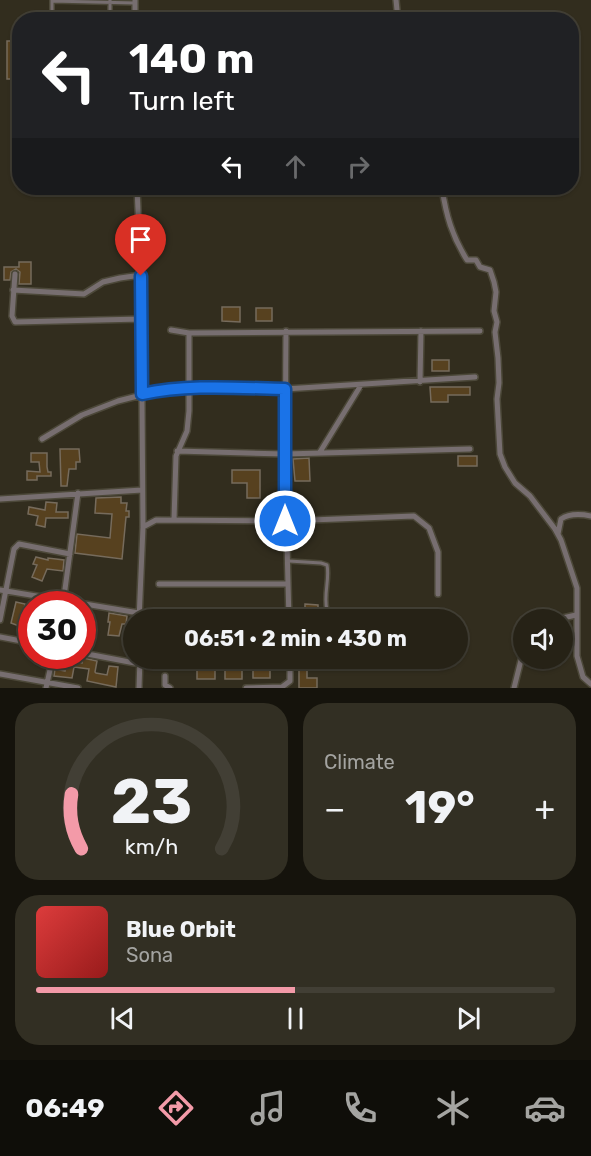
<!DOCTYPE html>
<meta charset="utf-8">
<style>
body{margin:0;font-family:Rubik,sans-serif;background:#322f23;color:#f1f3f6;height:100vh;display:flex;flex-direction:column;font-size:22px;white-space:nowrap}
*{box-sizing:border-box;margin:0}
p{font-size:20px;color:#a4a4a1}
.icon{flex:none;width:33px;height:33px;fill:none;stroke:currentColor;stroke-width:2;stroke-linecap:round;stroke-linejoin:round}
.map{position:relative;height:688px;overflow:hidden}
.panel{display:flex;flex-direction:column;gap:15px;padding:15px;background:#15130c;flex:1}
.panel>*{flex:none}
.hud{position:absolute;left:12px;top:12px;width:567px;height:183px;border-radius:24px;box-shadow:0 2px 4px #0004,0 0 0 2px #423f35;background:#202124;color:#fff;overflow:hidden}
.fabs{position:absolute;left:513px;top:609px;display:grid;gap:12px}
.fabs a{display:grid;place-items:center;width:60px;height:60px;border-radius:50%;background:#262216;box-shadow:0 2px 4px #0004,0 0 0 2px #423f35;font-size:30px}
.speed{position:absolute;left:18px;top:591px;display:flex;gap:12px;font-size:30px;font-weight:700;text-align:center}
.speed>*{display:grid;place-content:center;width:78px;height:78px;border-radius:50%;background:#262216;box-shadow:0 2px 4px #0004,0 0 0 2px #423f35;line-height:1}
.speed .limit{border:9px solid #d22;background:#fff;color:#111}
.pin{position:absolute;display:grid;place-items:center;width:51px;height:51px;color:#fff;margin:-62px -26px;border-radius:50% 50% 50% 0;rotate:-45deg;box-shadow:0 0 6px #0007}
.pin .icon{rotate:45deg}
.me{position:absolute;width:66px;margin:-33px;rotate:0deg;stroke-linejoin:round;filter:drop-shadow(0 0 4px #0008)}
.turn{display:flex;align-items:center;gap:21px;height:126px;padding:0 18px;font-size:27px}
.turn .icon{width:78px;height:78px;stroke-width:2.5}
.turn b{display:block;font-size:42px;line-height:51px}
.lanes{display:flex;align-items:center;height:57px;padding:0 18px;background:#0003;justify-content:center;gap:30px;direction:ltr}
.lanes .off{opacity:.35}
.big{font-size:45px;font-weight:700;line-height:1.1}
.panel .widget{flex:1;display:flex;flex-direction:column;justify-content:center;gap:9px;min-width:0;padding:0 21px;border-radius:24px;background:#322f23}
.panel .dial{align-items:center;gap:0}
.dial svg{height:156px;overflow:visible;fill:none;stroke:#423f35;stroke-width:7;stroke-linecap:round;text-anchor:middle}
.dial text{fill:#f1f3f6;stroke:none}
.song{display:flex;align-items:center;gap:18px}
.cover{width:72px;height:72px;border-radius:9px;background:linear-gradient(135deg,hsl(0 70% 55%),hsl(0 70% 35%))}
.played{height:6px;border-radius:3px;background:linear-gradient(90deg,#f39aa8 50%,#423f35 50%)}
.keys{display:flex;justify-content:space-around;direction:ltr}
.heat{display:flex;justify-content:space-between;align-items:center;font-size:33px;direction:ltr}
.panel .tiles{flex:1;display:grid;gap:15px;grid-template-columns:1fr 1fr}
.widget:last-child{grid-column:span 2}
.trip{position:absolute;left:123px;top:609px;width:345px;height:60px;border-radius:30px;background:#262216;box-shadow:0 2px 4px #0004,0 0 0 2px #423f35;font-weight:700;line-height:60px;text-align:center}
.menu{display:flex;height:96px;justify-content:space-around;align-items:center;background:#0f0e09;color:#a4a4a1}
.menu .icon{width:42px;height:42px}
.menu .selected{color:#f39aa8}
.menu b{font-size:27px;color:#f1f3f6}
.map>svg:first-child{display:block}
.building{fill:#57411f;stroke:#766b5c;stroke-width:1.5}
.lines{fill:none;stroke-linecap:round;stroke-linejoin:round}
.service-casing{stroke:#4c4839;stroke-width:6}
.minor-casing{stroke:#4c4839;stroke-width:8}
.service{stroke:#776e70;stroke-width:3}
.minor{stroke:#776e70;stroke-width:5}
.route-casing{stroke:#114b97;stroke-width:15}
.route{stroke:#1a73e8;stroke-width:10}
</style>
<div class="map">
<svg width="591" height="688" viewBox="0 0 591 688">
<rect width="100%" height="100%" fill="#322d1e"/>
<path class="building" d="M7,41H20V79H7Z
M19,262H31V284H19L20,272L16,269L11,272L10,280H4V267H19Z
M222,307H240V322L222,321Z
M256,308H272V321H256Z
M432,360H449V371H432Z
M430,387H470V395H448V402H431Z
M60,449H79L80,462H76V469H69L67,486H61Z
M31,453H47V467L48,472H51V476H37V480H27V471L40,472L39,462H31Z
M458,456H477V466H458Z
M309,458L310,481H295L293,459Z
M232,470H260V498H247V483H232Z
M121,497V503H127L126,511H129V517H126L122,559L75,553L77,534L110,538L112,514L95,513L96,498Z
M46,502L57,503L56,512H68V518H46L45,527L36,525L38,516L28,514L29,507L45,510Z
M36,557L48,560V558L64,560L63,571L47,569L42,581L32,577L37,565L33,564Z
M16,602L25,604L24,609L32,611V624L20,622L19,626L11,623Z
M305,604L318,605V620H305Z
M109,613L127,616L126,624H122L119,636L108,635L110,622H108Z
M83,658L97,661L95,672L96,673L107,675L109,666L118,667L116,687L87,681L89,669L74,667L72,678L54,676L55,669L65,671L68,659L82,663Z
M299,658H307V678H317V688H299Z
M225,667H242V679H225Z
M197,668H215V679H197Z
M253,668H270V678H253Z"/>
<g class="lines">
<defs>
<path id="service" d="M52,1L135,3
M52,20V0
M110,20V0
M289,561L321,563L327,565C330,580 323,595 327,610L334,612H411"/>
<path id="minor" d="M135,0V20
M396,0L398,20
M137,188L141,275L143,527L139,620
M442,188C446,215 452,236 467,260H476L480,267L490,270L494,282L496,292L494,311L497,322L495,332L498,358L499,383L497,399L500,454L505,467L515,483L530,496L555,529L561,540L577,588V656L583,677L591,684
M15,274L12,316L15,322L141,319
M13,290L84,294L103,282L120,278L141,275
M171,330L189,333L480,331
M286,331C285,428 286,523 289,620
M420,382L421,331
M42,439L82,415L118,401L169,388L285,389L475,377
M177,451L285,454L470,449
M320,452L361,385
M0,499L142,490
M174,520L176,456L187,431L189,411V333
M143,527L156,520L285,521L414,516L429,528L438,552V594
M558,534L561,519C570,513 581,514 591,516
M159,584H288
M0,590L139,613
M63,604L78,493
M0,620L14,549L19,544L70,554
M554,620L576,615
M0,637L32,643
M82,653L140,664
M0,674L78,688
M165,676V685L170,688
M46,688L53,656
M139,688L140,658
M246,688L282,687L290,681V658
M514,688L524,648"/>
</defs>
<use href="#service" class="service-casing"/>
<use href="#minor" class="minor-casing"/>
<use href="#service" class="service"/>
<use href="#minor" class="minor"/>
</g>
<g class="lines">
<defs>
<path id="route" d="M141,276L142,394C189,384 237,388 285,389V521"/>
</defs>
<use href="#route" class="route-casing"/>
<use href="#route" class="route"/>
</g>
</svg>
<div class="fabs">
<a><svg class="icon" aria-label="sound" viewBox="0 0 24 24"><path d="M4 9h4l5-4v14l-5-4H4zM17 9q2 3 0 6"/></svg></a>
</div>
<div class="speed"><div class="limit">30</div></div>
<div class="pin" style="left:141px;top:276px;background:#d93025"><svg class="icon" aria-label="arrive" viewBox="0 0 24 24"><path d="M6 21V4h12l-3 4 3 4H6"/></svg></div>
<svg class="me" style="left:285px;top:521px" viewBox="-20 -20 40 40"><circle r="17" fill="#1a73e8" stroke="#fff" stroke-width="3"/><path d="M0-11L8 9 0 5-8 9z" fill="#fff"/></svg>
<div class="trip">06:51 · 2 min · 430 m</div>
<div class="hud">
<div class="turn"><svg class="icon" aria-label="left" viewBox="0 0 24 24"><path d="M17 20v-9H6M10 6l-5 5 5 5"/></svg><div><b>140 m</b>Turn left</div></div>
<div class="lanes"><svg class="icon" aria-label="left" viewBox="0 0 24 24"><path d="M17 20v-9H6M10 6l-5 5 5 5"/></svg><svg class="icon off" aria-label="ahead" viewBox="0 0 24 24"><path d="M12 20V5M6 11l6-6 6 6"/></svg><svg class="icon off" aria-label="right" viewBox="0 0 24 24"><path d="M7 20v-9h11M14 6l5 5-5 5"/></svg></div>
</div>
</div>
<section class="panel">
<div class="tiles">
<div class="widget dial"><svg viewBox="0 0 100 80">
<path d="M14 69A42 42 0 1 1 86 69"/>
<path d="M14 69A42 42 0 0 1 9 41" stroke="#f39aa8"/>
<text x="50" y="56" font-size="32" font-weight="700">23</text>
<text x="50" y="72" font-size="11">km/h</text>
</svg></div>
<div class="widget"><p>Climate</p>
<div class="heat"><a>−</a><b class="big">19°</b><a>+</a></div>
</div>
<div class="widget">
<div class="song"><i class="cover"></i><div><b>Blue Orbit</b><p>Sona</p></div></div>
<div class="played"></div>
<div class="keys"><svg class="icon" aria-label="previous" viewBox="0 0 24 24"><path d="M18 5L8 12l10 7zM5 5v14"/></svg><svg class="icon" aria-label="pause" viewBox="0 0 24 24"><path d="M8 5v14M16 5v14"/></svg><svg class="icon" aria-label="next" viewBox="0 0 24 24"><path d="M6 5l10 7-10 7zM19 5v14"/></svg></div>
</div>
</div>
</section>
<nav class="menu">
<b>06:49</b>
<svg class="icon selected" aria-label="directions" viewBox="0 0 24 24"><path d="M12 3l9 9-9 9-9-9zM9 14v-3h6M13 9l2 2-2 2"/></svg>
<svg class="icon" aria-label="music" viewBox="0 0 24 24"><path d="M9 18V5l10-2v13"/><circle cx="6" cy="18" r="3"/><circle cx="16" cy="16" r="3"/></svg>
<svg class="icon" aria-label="phone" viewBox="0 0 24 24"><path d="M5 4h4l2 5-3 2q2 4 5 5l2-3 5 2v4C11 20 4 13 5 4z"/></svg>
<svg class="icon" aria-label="climate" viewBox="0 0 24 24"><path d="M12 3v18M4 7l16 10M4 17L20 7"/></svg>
<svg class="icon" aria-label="car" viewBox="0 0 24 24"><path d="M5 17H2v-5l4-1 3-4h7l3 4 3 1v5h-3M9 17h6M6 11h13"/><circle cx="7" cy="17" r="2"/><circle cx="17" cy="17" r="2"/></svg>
</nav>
